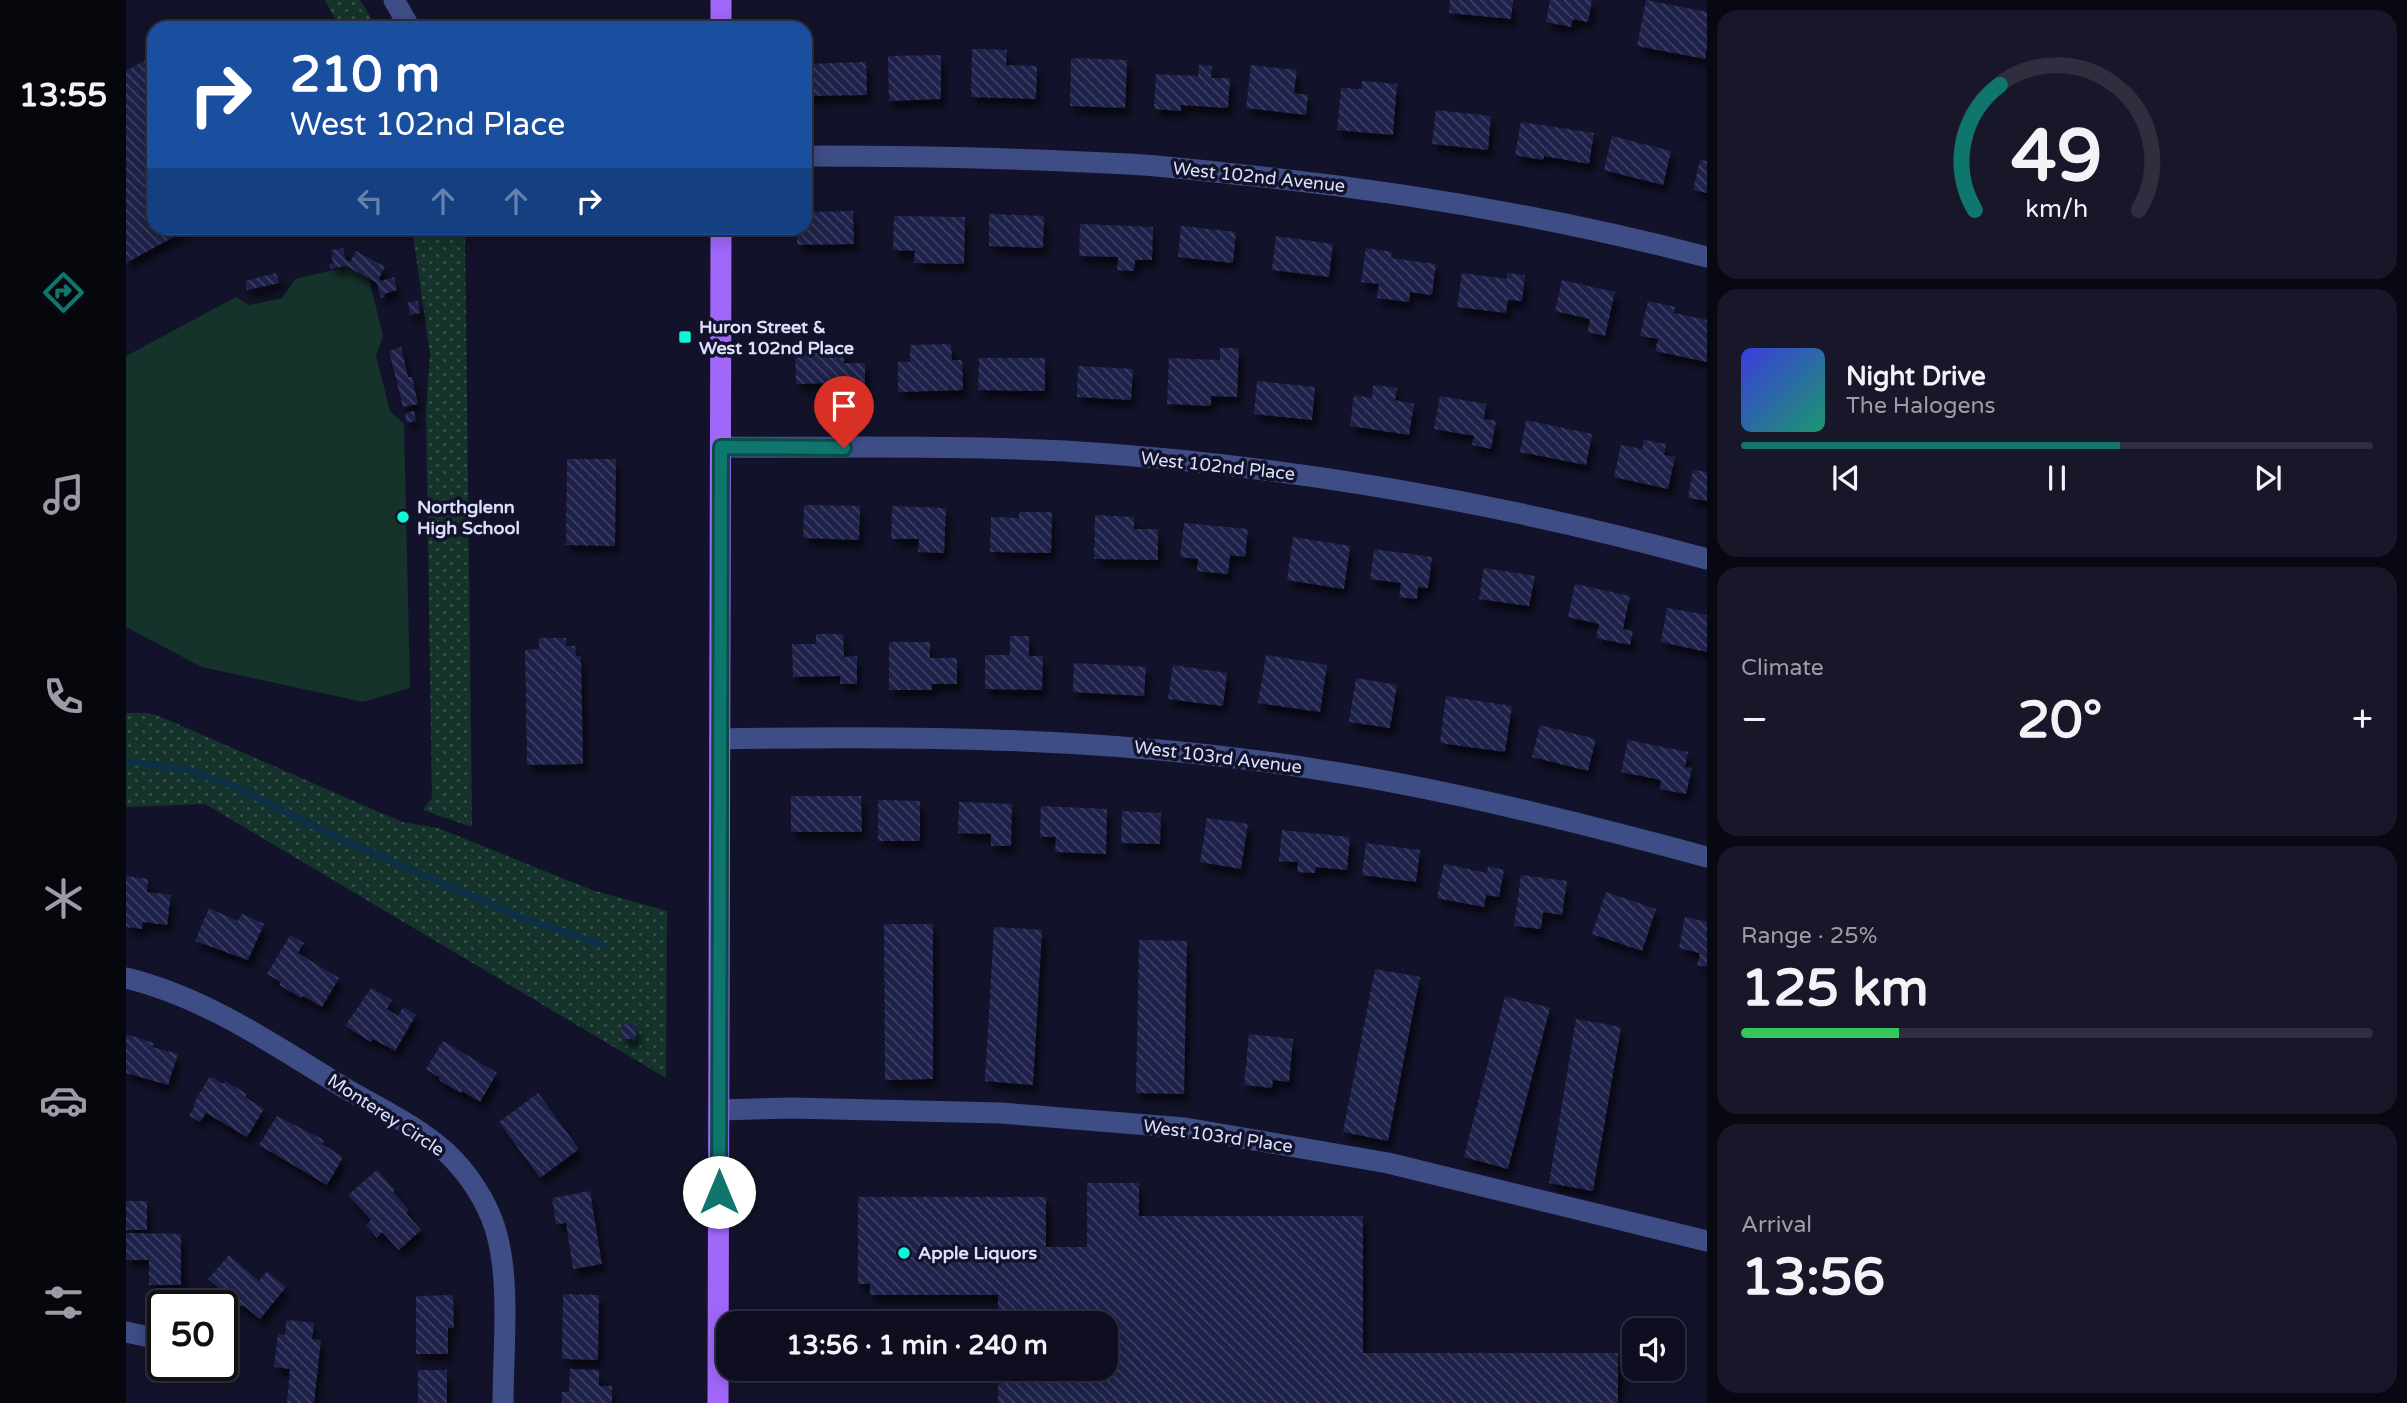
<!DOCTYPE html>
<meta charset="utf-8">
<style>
body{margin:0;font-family:"Varela Round",sans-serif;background:#171729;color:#f1f3f6;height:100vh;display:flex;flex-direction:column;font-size:26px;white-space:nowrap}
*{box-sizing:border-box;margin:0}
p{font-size:23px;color:#9b9ca5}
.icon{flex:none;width:38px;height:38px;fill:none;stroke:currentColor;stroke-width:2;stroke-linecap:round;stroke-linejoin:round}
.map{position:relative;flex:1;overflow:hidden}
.details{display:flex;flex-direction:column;gap:10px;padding:10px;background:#080812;width:700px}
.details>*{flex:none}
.banner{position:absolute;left:21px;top:21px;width:665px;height:214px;border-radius:21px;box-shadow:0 4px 18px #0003,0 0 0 2px #2e2e3e;background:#1a4fa0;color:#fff;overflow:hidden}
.buttons{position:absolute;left:1496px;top:1318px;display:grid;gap:14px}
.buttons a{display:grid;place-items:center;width:63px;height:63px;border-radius:14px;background:#0e0e20;box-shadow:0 4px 18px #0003,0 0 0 2px #2e2e3e;font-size:35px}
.speed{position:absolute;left:21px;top:1290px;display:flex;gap:14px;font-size:35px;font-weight:700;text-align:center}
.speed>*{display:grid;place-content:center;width:91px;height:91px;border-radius:50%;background:#0e0e20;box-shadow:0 4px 18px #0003,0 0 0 2px #2e2e3e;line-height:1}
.speed .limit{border:4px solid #111;border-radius:10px;background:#fff;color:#111}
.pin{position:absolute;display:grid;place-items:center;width:60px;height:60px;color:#fff;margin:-72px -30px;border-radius:50% 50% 50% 0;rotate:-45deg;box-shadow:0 0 7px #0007}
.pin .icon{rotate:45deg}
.me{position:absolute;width:77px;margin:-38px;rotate:0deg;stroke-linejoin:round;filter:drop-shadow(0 0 5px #0008)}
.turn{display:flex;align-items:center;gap:24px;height:147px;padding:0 28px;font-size:32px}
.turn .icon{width:91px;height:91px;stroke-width:2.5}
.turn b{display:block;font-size:49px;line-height:60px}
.lanes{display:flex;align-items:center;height:66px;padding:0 28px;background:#0003;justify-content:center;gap:35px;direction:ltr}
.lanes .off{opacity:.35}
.big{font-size:52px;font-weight:700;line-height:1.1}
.details .widget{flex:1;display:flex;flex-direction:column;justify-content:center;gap:10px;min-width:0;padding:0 24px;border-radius:21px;background:#171729}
.details .dial{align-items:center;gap:0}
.dial svg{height:182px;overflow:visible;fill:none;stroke:#2e2e3e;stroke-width:7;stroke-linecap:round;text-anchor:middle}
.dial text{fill:#f1f3f6;stroke:none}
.song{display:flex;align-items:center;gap:21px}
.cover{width:84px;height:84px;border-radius:10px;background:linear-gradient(135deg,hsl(240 70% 55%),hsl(160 70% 35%))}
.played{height:7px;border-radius:4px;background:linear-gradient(90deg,#0f766e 60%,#2e2e3e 60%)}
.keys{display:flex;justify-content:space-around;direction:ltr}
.heat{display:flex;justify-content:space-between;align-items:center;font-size:38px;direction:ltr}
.charge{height:10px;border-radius:5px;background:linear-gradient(90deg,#34c759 25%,#2e2e3e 0)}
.trip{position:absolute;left:590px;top:1311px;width:402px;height:70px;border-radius:21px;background:#0e0e20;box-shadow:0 4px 18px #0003,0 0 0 2px #2e2e3e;font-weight:700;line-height:70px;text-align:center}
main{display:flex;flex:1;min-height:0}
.tab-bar{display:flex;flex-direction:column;width:126px;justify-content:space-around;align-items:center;background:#06060d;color:#9b9ca5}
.tab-bar .icon{width:49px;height:49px}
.tab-bar .active{color:#0f766e}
.tab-bar b{font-size:32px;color:#f1f3f6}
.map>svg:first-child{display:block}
.grass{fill:url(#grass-dots)}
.pitch{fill:#15332b}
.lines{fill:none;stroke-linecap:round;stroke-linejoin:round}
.stream{stroke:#0d3047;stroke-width:7}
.building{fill:url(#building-back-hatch);filter:url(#shadow)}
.minor{stroke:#3f4d86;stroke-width:21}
.major{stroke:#a067f9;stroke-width:21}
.route-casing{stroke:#0a4d48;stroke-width:18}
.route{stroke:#0f766e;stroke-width:12}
.poi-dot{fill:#10f5d6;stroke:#12132a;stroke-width:2.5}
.labels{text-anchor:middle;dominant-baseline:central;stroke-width:7;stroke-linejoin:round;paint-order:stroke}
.street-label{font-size:18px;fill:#dce0fe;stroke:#12132a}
.poi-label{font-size:18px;font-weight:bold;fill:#dce0fe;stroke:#12132a;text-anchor:start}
</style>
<main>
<nav class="tab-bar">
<b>13:55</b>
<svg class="icon active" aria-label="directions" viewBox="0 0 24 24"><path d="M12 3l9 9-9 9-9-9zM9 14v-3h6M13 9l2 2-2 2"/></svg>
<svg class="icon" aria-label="music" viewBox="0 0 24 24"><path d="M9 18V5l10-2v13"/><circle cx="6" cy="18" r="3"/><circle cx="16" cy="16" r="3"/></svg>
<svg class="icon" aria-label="phone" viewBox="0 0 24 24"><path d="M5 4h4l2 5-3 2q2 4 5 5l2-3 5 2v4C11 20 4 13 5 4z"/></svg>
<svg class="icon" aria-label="climate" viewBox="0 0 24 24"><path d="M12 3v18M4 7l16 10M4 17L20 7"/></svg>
<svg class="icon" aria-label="car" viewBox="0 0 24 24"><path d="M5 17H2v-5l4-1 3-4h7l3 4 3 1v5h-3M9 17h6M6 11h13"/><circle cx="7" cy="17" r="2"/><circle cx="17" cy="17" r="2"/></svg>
<svg class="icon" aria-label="filters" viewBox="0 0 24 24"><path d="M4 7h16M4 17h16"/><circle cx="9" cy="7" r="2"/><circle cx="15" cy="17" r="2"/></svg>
</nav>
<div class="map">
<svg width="1581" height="1403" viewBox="0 0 1581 1403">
<defs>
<pattern id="grass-dots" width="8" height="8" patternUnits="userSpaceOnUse" patternTransform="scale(1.75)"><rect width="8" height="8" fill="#15332b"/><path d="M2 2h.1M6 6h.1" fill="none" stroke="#36504b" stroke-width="1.8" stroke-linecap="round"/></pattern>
<pattern id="building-back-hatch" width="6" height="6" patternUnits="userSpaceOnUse" patternTransform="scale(1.75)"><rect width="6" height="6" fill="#1f204a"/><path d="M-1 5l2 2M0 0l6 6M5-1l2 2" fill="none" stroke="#3f4065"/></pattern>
<filter id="shadow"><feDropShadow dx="4.5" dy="8" stdDeviation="3.5" flood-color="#0009"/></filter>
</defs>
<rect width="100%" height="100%" fill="#12132a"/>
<path class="grass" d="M199,0H234L251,28H214Z
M286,228H339L346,827L297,810L306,798L300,411L304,354Z
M0,713H21L33,716L276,822L312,828L466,890L541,911L540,1078L79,804L0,807Z"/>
<path class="pitch" d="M220,267L243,279L257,336L250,356L264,411L278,424L284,688L237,702L76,667L0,627V356L110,297L123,305L156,298L169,279Z"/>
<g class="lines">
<path class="stream" d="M0,761L62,770L110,787L212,838L399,919L477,945"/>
</g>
<path class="building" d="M1324,0H1387L1385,19L1323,13Z
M1424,0H1466L1462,22L1447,19L1445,27L1420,22Z
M1520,0L1581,12V48L1579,59L1511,46Z
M846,49L881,50L880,65L911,66L910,99L845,97Z
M28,55V228H64L0,263V71Z
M815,55V99L763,101L762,56Z
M945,58L1001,60L999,108L944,106Z
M740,62L741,95L679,96V64Z
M1073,65L1086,66L1085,78H1104L1102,108L1055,105V111L1028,109L1030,74L1072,76Z
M1125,65L1171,70L1168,93L1182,95L1180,115L1120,108Z
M1236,81L1271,84L1267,135L1211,130L1215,88L1236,89Z
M1310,110L1365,116L1362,150L1306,144Z
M1395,122L1468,133L1463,164L1418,156L1417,160L1389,155Z
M1486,136L1545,151L1537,185L1478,170Z
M1574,160L1581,161V193L1567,190Z
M727,211L728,244L671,245V228H679V212Z
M863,214L918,216L917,248L863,246Z
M768,216L839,217L838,264L788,263L789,251L767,250Z
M954,224L1027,227L1026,260H1009L1008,271L991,270L992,257L953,256Z
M1055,226L1110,232L1107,263L1052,257Z
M1150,236L1207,244L1203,277L1146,270Z
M217,248L220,260L224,262L230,251L259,267L253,278L255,281L268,277L271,290L258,294L259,297L255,298L251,283L220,266L205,269L203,264H207L205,250Z
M1240,248L1266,252L1265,258L1310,264L1306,295L1284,292L1283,302L1251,298L1253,284L1235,282Z
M150,273L153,283L121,290L119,281Z
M1336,273L1381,279V273L1399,275L1396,301L1382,300L1380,313L1331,307Z
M1436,280L1489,292L1479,336L1462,332L1464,319L1429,311Z
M292,301L294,313L284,315L282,302Z
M1522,301L1549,307L1548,313L1581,320V362L1529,351L1532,339L1514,336Z
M825,344L826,360H836L837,390L772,392V362H784V345Z
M275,347L282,377H286L292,404L277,407L263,351Z
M1094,348H1113L1111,397L1085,396V406L1041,404L1043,358L1094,360Z
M718,349V363H739V390H714V383L670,384L669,351Z
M853,358H919V391L852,390Z
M952,366L1007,369L1005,400L951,397Z
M1131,381L1189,387L1186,420L1128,414Z
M1247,385L1271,388L1269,400L1288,404L1283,435L1224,426L1228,395L1246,398Z
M1314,396L1360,404L1358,419L1370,421L1365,449L1346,445L1348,436L1308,429Z
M288,411L290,421L281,423L279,413Z
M1400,420L1466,434L1460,465L1394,452Z
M1518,440L1540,444L1538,455L1549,457L1542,489L1488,477L1495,445L1516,449Z
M441,459H490L489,546L440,545Z
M1567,470L1581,472V501L1562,498Z
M678,505L734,506L733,540L677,538Z
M766,506L820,508L818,553L792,552L793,539H765Z
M893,512H926L925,553L864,552L865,517L893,518Z
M969,515L1008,517V529H1032V560L968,559Z
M1058,523L1122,529L1119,557L1104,555L1102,574L1071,571L1072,559L1054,557Z
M1167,537L1224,546L1218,589L1161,580Z
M1248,549L1306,557L1302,588L1292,587L1291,599L1273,597L1275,583L1244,579Z
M1358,568L1409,576L1403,606L1353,599Z
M1449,584L1504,596L1497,629L1507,631L1504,645L1470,638L1473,624L1442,617Z
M1541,608L1581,615V652L1535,642Z
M690,634H717L718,657L731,656V684H714V676L667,677L666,644H690Z
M884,636H903V656H917L916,690L859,689V655H884Z
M413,638H440V646H449L450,656H455L457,764L401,765L399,650L413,649Z
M763,642H804V658H831V684H806V690H763Z
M1140,655L1201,665L1194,712L1132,703Z
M948,663L1020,667L1018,696L947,692Z
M1047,665L1101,673L1097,706L1042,699Z
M1230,678L1271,685L1264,728L1223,722Z
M1320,696L1386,706L1379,752L1314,743Z
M1414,725L1470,739L1462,771L1406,757Z
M1502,740L1562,752L1559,767L1566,768L1560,794L1534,789L1535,780L1495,772Z
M665,796H735L736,832H665Z
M752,800L794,801V841H752Z
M833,802L886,804L885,846H865V834L832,833Z
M915,806L981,809L980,854L929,852L930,837H914Z
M996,811L1035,813L1034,844L995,843Z
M1081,818L1122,824L1115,869L1074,862Z
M1156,830L1224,837L1221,870L1190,867L1189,873L1171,872L1172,862L1153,861Z
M1240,843L1294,850L1290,882L1236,875Z
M1318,864L1361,873L1362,866L1378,870L1373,897L1360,895L1358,907L1311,898Z
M1395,875L1441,881L1436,915L1417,912L1415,929L1388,926Z
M0,876L22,879L21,892L45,895L41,925L17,922L16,929L0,927Z
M1480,892L1530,909L1516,951L1466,934Z
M83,908L112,921L116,914L138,924L122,960L69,941Z
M1559,917L1581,922V967L1571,965L1574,953L1553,948Z
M758,924H807V1079L759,1080Z
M868,927L916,930L907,1085L859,1081Z
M164,935L178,943L172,953L213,978L196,1007L177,996L175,998L153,985L155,982L141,974Z
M1013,940L1061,941L1058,1094L1010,1093Z
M1249,969L1294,977L1262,1141L1217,1132Z
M245,988L266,1000L261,1009L272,1016L277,1007L290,1015L269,1051L247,1039L245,1042L219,1026Z
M1379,996L1424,1008L1382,1169L1338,1157Z
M1450,1019L1495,1027L1467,1191L1423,1183Z
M495,1024H510V1039H496Z
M0,1034L28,1043L26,1047L52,1054L42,1085L0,1073Z
M1123,1034L1167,1039L1163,1082L1147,1080L1146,1088L1118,1085Z
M317,1041L371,1073L354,1102L336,1091L334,1093L313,1080L314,1078L300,1069Z
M84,1076L97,1084L99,1081L121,1094L119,1097L138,1109L121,1137L80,1113L74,1122L63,1115L69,1106L67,1105Z
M412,1093L453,1149L414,1178L373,1122Z
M151,1116L198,1140L196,1144L217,1157L201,1185L133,1145Z
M251,1170L269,1190L267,1192L283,1210L280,1213L295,1230L273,1250L256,1232L251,1238L240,1225L245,1220L222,1195Z
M961,1183H1013V1216H1237V1353H1492V1403H872V1368H980V1323H872V1295H744V1284H732V1197H920V1247H961Z
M464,1191L476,1264L447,1269L440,1223L430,1224L426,1198Z
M0,1201H21V1230H0Z
M0,1233L55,1234V1285H23V1260H0Z
M103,1255L133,1281L141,1271L160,1287L134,1319L117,1305L116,1307L82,1279Z
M437,1294L473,1295L472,1360L436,1359Z
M327,1295L328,1328H322V1354H290V1296Z
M160,1320L188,1323L186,1339L195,1340L188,1403H161L164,1369L148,1367L152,1334L159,1335Z
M444,1369L473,1370V1386H486V1403H436V1392H443Z
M292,1370H321V1403H292Z"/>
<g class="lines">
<path class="minor" d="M268,0L284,28
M679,156C787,156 894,158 1002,164C1040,166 1079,171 1118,175C1274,191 1428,217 1581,257
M595,447C709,448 825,445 939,451C1156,464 1372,502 1581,559
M594,739C795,735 996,738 1195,770C1325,790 1454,823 1581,857
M0,978C82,998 151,1047 222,1090C255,1109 293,1127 321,1153C342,1173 360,1200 369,1228C385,1279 377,1349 377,1403
M593,1110L666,1108L875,1113L1059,1128L1262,1163L1581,1241
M0,1332L19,1336L37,1343"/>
<path class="major" d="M595,0V28
M592,1403L595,228"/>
</g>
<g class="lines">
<defs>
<path id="route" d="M593,1192L595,447L718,448"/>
</defs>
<use href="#route" class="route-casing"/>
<use href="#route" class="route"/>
</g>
<g class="poi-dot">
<rect x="552" y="330" width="14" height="14" rx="3.5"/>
<circle cx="277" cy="517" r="7"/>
<circle cx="778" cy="1253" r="7"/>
</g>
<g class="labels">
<g class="street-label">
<text transform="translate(1133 177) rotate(6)">West 102nd Avenue</text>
<text transform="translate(1092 466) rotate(6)">West 102nd Place</text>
<text transform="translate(1092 757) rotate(7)">West 103rd Avenue</text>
<text transform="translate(260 1115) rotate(33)">Monterey Circle</text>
<text transform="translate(1092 1136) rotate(8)">West 103rd Place</text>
</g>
<g class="poi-label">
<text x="573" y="327">Huron Street &amp;<tspan x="573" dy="21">West 102nd Place</tspan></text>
<text x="291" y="507">Northglenn<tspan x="291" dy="21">High School</tspan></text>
<text x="792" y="1253">Apple Liquors</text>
</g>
</g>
</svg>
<div class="buttons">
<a><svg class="icon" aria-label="sound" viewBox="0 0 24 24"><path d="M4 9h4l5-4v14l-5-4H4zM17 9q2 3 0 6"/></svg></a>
</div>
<div class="speed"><div class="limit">50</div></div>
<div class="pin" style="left:718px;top:448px;background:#d93025"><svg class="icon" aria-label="arrive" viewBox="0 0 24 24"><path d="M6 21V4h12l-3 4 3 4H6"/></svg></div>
<svg class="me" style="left:593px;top:1192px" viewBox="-20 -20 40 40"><circle r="19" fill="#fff"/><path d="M0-13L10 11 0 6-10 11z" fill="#0f766e"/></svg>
<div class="trip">13:56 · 1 min · 240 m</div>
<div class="banner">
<div class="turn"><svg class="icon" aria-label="right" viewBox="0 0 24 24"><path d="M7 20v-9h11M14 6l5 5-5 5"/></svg><div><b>210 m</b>West 102nd Place</div></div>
<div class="lanes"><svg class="icon off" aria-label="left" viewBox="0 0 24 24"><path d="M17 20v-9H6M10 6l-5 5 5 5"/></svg><svg class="icon off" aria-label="ahead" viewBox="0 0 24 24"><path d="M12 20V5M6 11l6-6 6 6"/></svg><svg class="icon off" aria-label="ahead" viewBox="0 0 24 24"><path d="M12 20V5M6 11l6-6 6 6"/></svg><svg class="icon" aria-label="right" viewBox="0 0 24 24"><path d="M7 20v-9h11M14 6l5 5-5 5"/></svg></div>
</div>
</div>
<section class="details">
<div class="widget dial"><svg viewBox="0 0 100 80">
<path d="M14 69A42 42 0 1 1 86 69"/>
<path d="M14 69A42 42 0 0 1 25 14" stroke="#0f766e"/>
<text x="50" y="56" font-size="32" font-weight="700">49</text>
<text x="50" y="72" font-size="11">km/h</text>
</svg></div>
<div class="widget">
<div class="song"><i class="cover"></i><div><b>Night Drive</b><p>The Halogens</p></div></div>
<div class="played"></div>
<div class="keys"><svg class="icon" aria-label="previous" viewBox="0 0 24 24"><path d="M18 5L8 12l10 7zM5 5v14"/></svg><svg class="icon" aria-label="pause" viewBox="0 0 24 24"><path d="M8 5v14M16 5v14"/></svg><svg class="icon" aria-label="next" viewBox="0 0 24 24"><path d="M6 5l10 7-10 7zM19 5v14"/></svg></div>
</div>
<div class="widget"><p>Climate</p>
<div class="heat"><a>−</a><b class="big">20°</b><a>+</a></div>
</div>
<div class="widget"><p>Range · 25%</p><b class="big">125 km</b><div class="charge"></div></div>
<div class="widget"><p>Arrival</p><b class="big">13:56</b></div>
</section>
</main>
